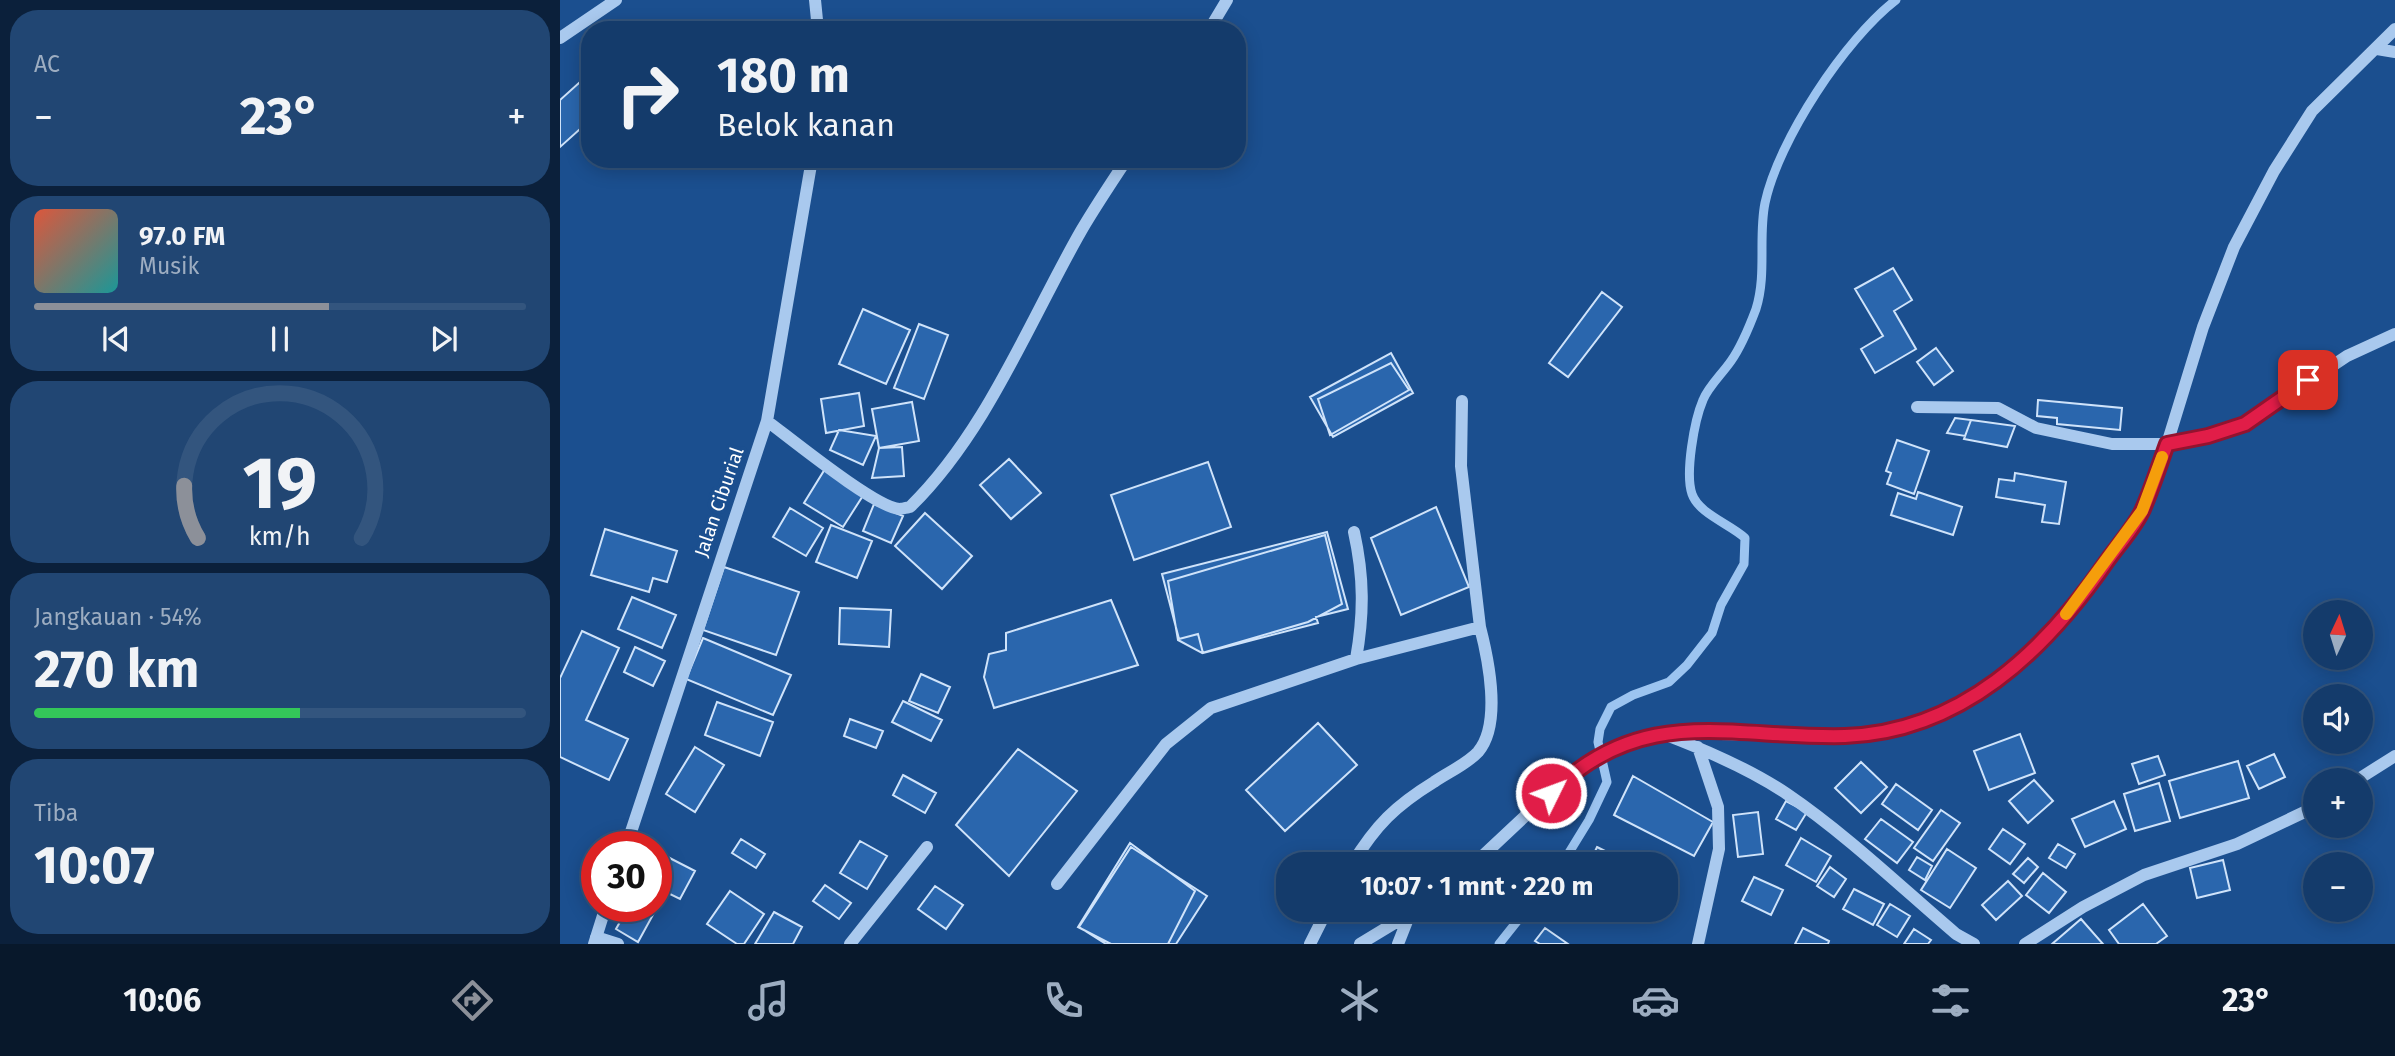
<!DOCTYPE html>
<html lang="id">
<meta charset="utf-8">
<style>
body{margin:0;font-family:"Fira Sans",sans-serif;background:#214673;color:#f1f3f6;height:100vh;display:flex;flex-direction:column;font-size:26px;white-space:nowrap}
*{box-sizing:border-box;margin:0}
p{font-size:23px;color:#9dadc1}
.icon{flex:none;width:38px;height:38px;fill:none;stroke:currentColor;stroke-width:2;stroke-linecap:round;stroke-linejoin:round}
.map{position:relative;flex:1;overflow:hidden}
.sheet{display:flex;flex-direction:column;gap:10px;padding:10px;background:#0b203b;width:560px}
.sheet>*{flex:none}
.guide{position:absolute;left:21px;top:21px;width:665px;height:147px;border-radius:28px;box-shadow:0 4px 18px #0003,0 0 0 2px #33557e;background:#143b6b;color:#f1f3f6;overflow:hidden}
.needle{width:46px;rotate:4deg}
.buttons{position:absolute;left:1743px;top:600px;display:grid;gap:14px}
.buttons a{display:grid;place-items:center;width:70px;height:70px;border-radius:50%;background:#143b6b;box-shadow:0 4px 18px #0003,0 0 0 2px #33557e;font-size:35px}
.speed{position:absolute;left:21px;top:831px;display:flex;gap:14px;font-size:35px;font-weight:700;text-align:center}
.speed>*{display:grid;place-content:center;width:91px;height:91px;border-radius:50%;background:#143b6b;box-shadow:0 4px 18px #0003,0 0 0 2px #33557e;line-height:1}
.speed .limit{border:10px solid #d22;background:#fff;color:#111}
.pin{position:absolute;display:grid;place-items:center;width:60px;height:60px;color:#fff;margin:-30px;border-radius:14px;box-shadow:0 4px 10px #0006}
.me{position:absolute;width:77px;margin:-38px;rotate:48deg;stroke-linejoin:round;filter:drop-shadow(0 0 5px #0008)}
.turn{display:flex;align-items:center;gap:24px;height:147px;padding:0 21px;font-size:32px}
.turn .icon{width:91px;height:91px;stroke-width:2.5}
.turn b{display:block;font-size:49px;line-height:60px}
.big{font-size:52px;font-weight:700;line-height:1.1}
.sheet .card{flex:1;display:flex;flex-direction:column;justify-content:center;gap:10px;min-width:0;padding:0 24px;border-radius:28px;background:#214673}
.sheet .dial{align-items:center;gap:0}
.dial svg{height:182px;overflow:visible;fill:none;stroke:#33557e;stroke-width:7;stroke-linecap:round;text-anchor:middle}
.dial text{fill:#f1f3f6;stroke:none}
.song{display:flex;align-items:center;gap:21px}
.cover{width:84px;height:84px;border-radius:10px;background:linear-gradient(135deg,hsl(10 70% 55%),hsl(180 70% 35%))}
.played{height:7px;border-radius:4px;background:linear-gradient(90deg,#8c9099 60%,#33557e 60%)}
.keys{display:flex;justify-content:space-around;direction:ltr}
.heat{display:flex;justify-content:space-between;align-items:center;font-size:38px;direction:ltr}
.charge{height:10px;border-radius:5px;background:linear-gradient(90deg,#34c759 54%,#33557e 0)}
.trip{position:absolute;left:716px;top:852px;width:402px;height:70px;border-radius:28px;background:#143b6b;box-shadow:0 4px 18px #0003,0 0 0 2px #33557e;font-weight:700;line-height:70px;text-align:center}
.menu{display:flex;height:112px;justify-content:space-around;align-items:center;background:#08182b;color:#9dadc1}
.menu .icon{width:49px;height:49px}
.menu .active{color:#8c9099}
.menu b{font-size:32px;color:#f1f3f6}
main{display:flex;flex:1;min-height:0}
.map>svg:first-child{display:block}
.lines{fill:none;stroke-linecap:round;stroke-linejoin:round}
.stream{stroke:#9cc4f0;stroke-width:9}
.building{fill:#2a66ad;stroke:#cfe3fa;stroke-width:2}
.minor{stroke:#a9c9ee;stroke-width:12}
.route-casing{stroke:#92132f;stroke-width:18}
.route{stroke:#e11d48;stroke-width:12}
.slow{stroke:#f59e0b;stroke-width:12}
.labels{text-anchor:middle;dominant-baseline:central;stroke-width:7;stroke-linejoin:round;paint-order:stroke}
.street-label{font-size:19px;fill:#fff;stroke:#1b4f8f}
</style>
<main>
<section class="sheet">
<div class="card"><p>AC</p>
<div class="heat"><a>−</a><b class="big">23°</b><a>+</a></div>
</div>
<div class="card">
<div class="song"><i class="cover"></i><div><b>97.0 FM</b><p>Musik</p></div></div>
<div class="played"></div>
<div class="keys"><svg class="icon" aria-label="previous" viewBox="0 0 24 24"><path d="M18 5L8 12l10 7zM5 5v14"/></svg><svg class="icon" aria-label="pause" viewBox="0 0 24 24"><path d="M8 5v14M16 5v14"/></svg><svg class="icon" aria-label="next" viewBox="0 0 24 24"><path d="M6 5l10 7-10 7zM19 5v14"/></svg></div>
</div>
<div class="card dial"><svg viewBox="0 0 100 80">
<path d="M14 69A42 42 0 1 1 86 69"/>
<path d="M14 69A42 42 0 0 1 8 46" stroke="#8c9099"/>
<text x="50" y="56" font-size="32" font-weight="700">19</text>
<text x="50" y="72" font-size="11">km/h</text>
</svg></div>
<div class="card"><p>Jangkauan · 54%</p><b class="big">270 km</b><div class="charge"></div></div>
<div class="card"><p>Tiba</p><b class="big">10:07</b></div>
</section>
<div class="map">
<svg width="1835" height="944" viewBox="0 0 1835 944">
<rect width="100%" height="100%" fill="#1b4f8f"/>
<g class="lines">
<path class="stream" d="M1002,864L1029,820L1047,782L1038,742L1040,729L1051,707L1073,695L1109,682L1127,665L1152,633L1161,605L1184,564L1185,538C1170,524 1139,514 1132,494C1125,474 1134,421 1143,400C1148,387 1162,374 1171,361C1181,347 1190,325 1196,309C1207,274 1198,237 1205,203C1218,141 1285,39 1336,0
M939,944L966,910"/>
</g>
<path class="building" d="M30,73V120L0,147V100Z
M1333,268L1352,300L1334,311L1356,349L1315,373L1301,349L1323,336L1295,289Z
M1042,292L1062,307L1008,377L989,363Z
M303,309L350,330L326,384L279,364Z
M359,324L388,335L364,399L334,388Z
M1376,348L1393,371L1374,385L1357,362Z
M831,353L853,393L773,437L750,397Z
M831,363L849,390L770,435L758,399Z
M299,393L304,426L266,433L261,399Z
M1478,400L1562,408L1560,430L1497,424V418L1477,416Z
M352,402L359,441L319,448L312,409Z
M1395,418L1411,420L1405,436L1387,433Z
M1411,420L1455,426L1447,447L1404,439Z
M279,430L316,436L303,465L270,450Z
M1337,440L1369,451L1354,494L1327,484L1331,473L1326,471Z
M342,447L344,476L312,478L319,448Z
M449,459L481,493L451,519L420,485Z
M648,462L671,527L574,560L551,495Z
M265,469L304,494L283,527L244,503Z
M1455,473L1506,482L1499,524L1482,522L1485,505L1436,497L1439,479L1454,481Z
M1358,492L1402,507L1393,535L1331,515L1338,493L1356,499Z
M314,504L343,516L331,543L303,531Z
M876,507L909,587L841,615L811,538Z
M230,508L263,528L246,556L213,537Z
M365,513L412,556L382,589L335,546Z
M271,525L312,541L297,578L256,562Z
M45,529L117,551L107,582L93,578L89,592L31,575Z
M767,532L788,609L756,617L758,623L643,653L638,634L619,639L602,574Z
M765,535L782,604L748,622L642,653L618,640L608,581Z
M164,567L239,592L216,655L143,630Z
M72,597L116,615L102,648L58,629Z
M551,600L578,665L434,708L424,677L429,654L446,650V633Z
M280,608L331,610L329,647L279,644Z
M22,631L59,648L26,720L68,739L49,780L0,757V678Z
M143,638L231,675L213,715L126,679Z
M75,647L105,661L93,686L64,672Z
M361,674L390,687L378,713L349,701Z
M343,701L382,720L371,741L332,722Z
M157,702L213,722L200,756L145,735Z
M290,719L323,731L316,748L284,736Z
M758,723L797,765L725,831L686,790Z
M1460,734L1475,773L1429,790L1414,751Z
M135,747L164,765L135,812L106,794Z
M458,749L517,791L449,876L396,825Z
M1714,754L1725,777L1699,789L1687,766Z
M1598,756L1605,775L1579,784L1572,764Z
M1678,761L1689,798L1620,818L1609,781Z
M1301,762L1327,787L1301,813L1275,788Z
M343,775L376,793L365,813L333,795Z
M1073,776L1153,822L1134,856L1054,815Z
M1474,780L1493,801L1468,823L1449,801Z
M1599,783L1610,821L1575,831L1564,794Z
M1336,784L1372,810L1358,830L1322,804Z
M1226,801L1247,812L1236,830L1216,819Z
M1554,801L1566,829L1525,847L1512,819Z
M1381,810L1400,823L1373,861L1354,848Z
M1198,812L1203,854L1178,857L1173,815Z
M1321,819L1353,842L1337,863L1305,839Z
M1443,829L1465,844L1450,864L1429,849Z
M1241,838L1271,856L1256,882L1226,865Z
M181,839L205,854L196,868L172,853Z
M300,841L327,856L307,889L280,873Z
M570,843L635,891L608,944H551L518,927Z
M1498,844L1515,854L1506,868L1489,858Z
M571,847L647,896L616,944H546L519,927Z
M1037,847L1071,864H1029Z
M1387,849L1416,868L1390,908L1361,890Z
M96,851L135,871L120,899L104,891L98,902L96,901Z
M1357,857L1372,866L1365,880L1349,870Z
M1468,858L1478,867L1464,883L1453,874Z
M1663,860L1670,890L1637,898L1630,868Z
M1270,867L1286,879L1274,897L1257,886Z
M1483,873L1506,892L1489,913L1466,895Z
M1194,877L1223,890L1211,915L1182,901Z
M1448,881L1462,896L1436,920L1422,905Z
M265,885L291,903L279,919L253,901Z
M375,886L403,905L386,929L358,909Z
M1294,889L1324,904L1313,925L1283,909Z
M170,891L204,914L184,944H177L147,924Z
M1330,904L1350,916L1337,937L1317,925Z
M1583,904L1607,936L1596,944H1559L1549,930Z
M69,906H81L94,913L78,942L56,929Z
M214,912L242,927L233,944H195Z
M1521,919L1543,944H1492Z
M985,928L1008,944H980L975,941Z
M1243,928L1269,941L1268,944H1235Z
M1354,929L1371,940L1368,944H1344Z"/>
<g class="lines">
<path class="minor" d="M255,0L258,30
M649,30L667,0
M0,38L56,0
M1817,49L1835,52
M902,401L901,466L920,627
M1357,407L1438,408L1476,428L1552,444H1607L1648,436L1685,424L1787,356L1835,334
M207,421C230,438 317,509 340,509C341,509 349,507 350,507C426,433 469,322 521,231C535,207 551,183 567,159
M794,532C804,577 804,614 796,659
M1106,735C1148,751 1190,769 1227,794C1287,835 1341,887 1396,934L1414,944
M1797,780L1835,756
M66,847L207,421L252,159
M914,864L1010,774L1045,751L1100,733L1286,736L1322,731L1381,716L1416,697L1459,664L1515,604L1582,511L1607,444L1643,327L1674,247L1714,171L1752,111L1835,29
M497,884L606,744L651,708L796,659L920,627C928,658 942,724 918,752C907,764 887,773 874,782C835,806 816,825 792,864
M36,937L58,944
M34,944L46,906
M290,944L367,847
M750,944L767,910
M800,944L856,910
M838,944L849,916
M1138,944L1159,849L1158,807L1138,747
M1465,944L1523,907L1584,875L1677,844L1755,807"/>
</g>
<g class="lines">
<defs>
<path id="route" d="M991,793C1084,702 1171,739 1285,736C1401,732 1485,651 1547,561C1559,544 1575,527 1583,509C1592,488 1599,466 1607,444L1648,436L1685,424L1748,380"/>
</defs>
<use href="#route" class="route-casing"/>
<use href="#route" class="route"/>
<path class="slow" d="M1506,614L1582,511L1602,457"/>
</g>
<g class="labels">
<g class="street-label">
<text transform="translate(159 502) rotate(-71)">Jalan Ciburial</text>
</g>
</g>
</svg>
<div class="buttons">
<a><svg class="needle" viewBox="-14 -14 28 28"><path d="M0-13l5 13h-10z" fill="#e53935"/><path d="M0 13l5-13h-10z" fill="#9dadc1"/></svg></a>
<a><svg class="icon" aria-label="sound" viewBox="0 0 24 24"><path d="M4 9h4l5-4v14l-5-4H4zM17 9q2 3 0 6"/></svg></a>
<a>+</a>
<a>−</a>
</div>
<div class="speed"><div class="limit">30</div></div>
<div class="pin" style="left:1748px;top:380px;background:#d93025"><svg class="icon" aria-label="arrive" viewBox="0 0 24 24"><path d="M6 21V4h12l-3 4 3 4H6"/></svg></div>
<svg class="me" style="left:991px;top:793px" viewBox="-20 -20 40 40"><circle r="17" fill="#e11d48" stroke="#fff" stroke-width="3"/><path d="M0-11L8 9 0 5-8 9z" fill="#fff"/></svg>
<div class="trip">10:07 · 1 mnt · 220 m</div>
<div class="guide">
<div class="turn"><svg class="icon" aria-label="right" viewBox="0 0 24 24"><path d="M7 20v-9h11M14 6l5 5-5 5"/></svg><div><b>180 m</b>Belok kanan</div></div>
</div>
</div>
</main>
<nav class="menu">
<b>10:06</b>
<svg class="icon active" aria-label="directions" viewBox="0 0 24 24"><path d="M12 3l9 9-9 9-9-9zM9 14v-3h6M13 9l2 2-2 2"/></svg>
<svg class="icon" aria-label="music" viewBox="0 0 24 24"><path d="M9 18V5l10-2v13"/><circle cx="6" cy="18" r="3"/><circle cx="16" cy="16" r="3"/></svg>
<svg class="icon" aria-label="phone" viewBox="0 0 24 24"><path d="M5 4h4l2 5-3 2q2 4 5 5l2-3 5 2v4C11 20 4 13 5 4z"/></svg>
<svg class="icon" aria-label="climate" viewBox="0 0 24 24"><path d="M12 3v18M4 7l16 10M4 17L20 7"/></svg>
<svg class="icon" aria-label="car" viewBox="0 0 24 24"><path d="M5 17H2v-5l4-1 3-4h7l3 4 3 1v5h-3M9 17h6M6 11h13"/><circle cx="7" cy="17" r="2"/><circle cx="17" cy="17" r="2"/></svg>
<svg class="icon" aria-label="filters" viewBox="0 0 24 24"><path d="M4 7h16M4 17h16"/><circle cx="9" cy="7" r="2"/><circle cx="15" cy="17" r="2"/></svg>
<b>23°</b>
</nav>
